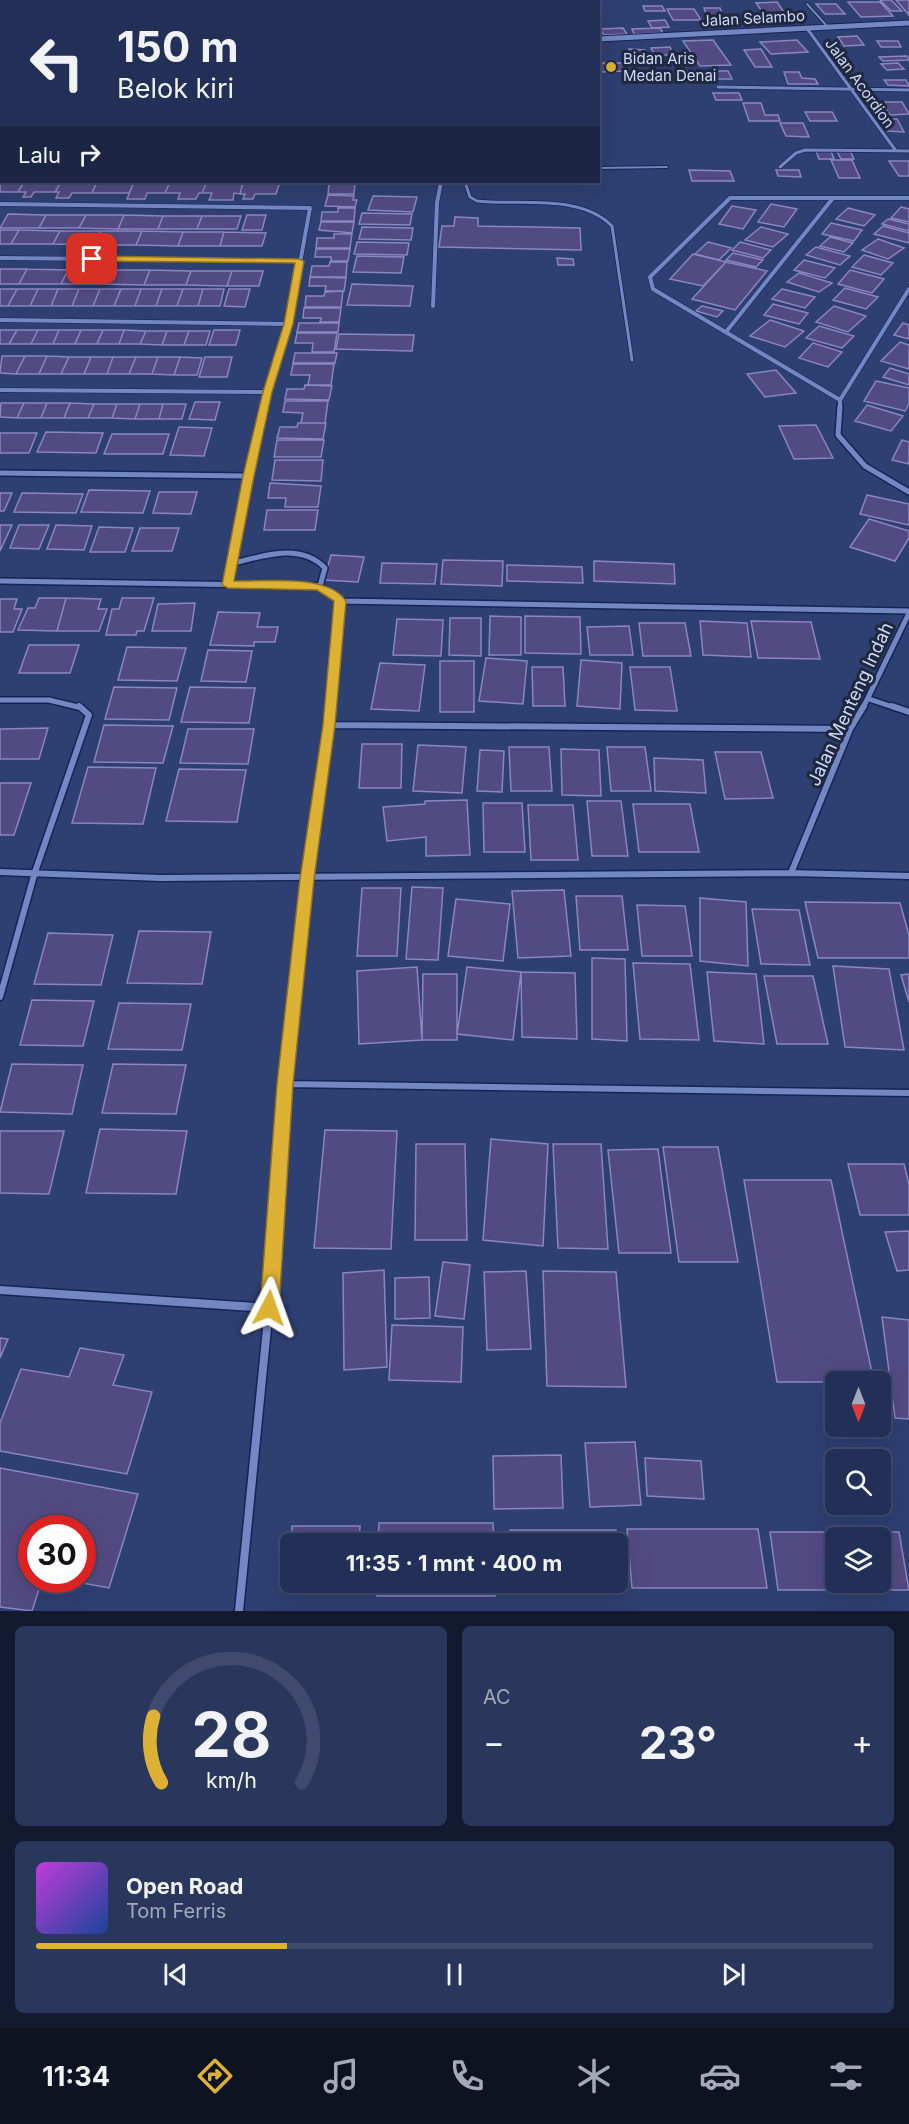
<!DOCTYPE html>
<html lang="id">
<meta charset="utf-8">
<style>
body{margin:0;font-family:Inter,sans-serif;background:#2a375c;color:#f1f3f6;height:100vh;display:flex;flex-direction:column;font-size:22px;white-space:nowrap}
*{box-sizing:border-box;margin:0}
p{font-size:20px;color:#a2a9b9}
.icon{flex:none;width:33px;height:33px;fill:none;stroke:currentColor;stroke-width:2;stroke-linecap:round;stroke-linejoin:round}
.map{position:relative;height:1611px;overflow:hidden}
.side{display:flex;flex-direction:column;gap:15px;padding:15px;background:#131a2f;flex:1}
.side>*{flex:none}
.hud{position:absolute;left:0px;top:0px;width:600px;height:183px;box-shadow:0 6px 24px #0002,0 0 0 2px #3f4a6c;background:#222f56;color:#f1f3f6;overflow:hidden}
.needle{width:39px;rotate:180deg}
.fabs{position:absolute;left:825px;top:1371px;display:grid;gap:12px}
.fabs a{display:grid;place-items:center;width:66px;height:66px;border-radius:9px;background:#222f56;box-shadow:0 6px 24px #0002,0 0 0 2px #3f4a6c;font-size:30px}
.speed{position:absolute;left:18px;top:1515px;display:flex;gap:12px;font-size:30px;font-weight:700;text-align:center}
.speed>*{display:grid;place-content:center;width:78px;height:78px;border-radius:50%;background:#222f56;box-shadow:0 6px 24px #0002,0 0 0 2px #3f4a6c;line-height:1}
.speed .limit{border:9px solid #d22;background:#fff;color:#111}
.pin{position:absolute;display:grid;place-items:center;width:51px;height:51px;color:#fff;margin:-26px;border-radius:12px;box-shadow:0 3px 9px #0006}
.me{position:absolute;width:66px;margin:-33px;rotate:4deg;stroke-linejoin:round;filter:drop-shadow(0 0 4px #0008)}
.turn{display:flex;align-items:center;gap:21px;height:126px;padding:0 18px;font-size:27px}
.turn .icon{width:78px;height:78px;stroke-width:2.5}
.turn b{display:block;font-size:42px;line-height:51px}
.then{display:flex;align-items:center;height:57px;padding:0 18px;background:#0003;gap:12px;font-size:22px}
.big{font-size:45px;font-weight:700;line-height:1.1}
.side .widget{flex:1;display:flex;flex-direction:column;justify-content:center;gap:9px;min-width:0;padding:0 21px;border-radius:9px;background:#2a375c}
.side .dial{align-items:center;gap:0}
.dial svg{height:156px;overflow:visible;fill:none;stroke:#3f4a6c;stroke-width:7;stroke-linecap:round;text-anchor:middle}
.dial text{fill:#f1f3f6;stroke:none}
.song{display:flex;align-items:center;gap:18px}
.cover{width:72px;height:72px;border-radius:9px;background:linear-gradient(135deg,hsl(290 70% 55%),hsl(220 70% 35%))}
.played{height:6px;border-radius:3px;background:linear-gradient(90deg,#ddb133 30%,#3f4a6c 30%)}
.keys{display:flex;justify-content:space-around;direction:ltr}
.heat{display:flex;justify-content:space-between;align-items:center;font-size:33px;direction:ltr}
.side .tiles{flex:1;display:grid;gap:15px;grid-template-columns:1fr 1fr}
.widget:last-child{grid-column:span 2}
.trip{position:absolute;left:280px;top:1533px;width:348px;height:60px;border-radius:9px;background:#222f56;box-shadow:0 6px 24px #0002,0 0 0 2px #3f4a6c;font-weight:700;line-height:60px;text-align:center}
.menu{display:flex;height:96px;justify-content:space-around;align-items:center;background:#0e1322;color:#a2a9b9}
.menu .icon{width:42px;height:42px}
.menu .active{color:#ddb133}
.menu b{font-size:27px;color:#f1f3f6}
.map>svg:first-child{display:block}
.building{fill:#524a82;stroke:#8b85c2;stroke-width:1.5;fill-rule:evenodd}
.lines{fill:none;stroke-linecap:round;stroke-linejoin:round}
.service-far1-casing{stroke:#162455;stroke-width:4}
.service-casing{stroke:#162455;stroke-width:4.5}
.minor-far4-casing{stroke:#162455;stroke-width:4.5}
.minor-far3-casing{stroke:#162455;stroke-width:5}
.minor-far2-casing{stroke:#162455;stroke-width:8}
.minor-far1-casing{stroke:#162455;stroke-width:9}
.minor-casing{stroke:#162455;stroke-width:11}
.tertiary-casing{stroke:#162455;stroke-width:7}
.service-far1{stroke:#7388c2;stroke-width:2}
.service{stroke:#7388c2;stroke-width:3}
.minor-far4{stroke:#7388c2;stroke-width:3}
.minor-far3{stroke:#7388c2;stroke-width:4}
.minor-far2{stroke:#7388c2;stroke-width:5}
.minor-far1{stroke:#7388c2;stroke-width:6}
.minor{stroke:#7388c2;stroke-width:8}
.tertiary{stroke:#7388c2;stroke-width:5}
.route{fill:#ddb133;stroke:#907321;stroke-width:1.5}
.poi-dot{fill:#ddb133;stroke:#1f283f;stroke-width:2}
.labels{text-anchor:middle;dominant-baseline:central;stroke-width:6;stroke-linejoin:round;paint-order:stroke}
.far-street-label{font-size:15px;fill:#cedafa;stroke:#1f283f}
.far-poi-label{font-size:15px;fill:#cedafa;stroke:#1f283f;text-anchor:start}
.street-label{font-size:18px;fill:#cedafa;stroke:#1f283f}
</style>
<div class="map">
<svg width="909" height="1611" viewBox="0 0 909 1611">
<rect width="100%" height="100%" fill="#2e3f72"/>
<path class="building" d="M880,0H891L902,11H891Z
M896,0H909V15Z
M777,2L790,21H769L756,3Z
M848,2H880L893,16L861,17Z
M816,4H836L845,14H825Z
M643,6H662L665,11H645Z
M704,8H720L724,18L707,17Z
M667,9H694L701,20H673Z
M665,20L669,27L652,28L648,21Z
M623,28L627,34L604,35L600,29Z
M660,28L663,33L634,34L632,29Z
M857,36L864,45L844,46L838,37Z
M713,40L731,65L700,66L683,41Z
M797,40L808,52L771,54L760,42Z
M877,41H898L901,47H881Z
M670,47L674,55H655L651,48Z
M629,49L645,50L646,60L630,59Z
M761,49L772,67H755L744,50Z
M907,56L909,60L883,61L879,57Z
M598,63H621L625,71L598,72Z
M898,63L904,69L887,70L881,64Z
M701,70L708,79L683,81L676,71Z
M711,71H728L732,79H715Z
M784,72H799L802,78L815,79L818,84H788Z
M884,80H906L909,86L888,85Z
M713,93H739L742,100H716Z
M881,102H902L909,114L890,115Z
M743,103H761L765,115H778L780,121H749Z
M805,112H832L837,121H810Z
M881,119H897L904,132L887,131Z
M780,123H803L809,137L786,136Z
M816,151H831L834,159H819Z
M837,151H850L854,159H841Z
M831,160H852L860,178H839Z
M889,161H909V176H899Z
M689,170L730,171L734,181H692Z
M776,170H799L801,177L778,176Z
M0,180L2,182H24L18,192H0Z
M24,182H61L55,192H34L31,197H23L26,192H18Z
M61,182H97L92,193H72L69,198H56L59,192H55Z
M97,182H134L129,193H92Z
M134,182H170L165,193H147L145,199H127Z
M170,182H207L202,193H199L196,199H178L180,193H165Z
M207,182H243L240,194L234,193L233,200H209L212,193H202Z
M243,182H280L276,194H255L253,199H243L245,194H240Z
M329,184H355L354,194H328Z
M328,195L354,196L353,200H357L355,207L325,206Z
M373,196L417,197L413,212L368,210Z
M771,204L797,209L784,227L758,222Z
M732,206L756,210L743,229L719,224Z
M901,207L909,209V222L891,218Z
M338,208H355L354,221H321L322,212H338Z
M848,208L875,215L864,226L836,219Z
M362,213L412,214L410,225L359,224Z
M8,214L46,215L39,228H0Z
M46,215H86L79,228H39Z
M86,215H124L118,229L79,228Z
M124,215L163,216L158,229H118Z
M247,215H266L262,230H242Z
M163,216H202L197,229H158Z
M202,216H241L237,229H197Z
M455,217L478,218V226L580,228L581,250L439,247L442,226H454Z
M888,219L909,224V231L882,224Z
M321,222H354L352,233L319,230Z
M831,223L862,230L854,241L822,234Z
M883,226L909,233V243L874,234Z
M362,227L413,228L411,240L359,239Z
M761,227L788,234L773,247L745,240Z
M0,230H19L11,244H0Z
M19,230L60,231L53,244H11Z
M60,231H101L95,245L53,244Z
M101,231H142L136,245H95Z
M142,231L183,232L178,246L136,245Z
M183,232H224L220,246H178Z
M224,232L266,233L262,246H220Z
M334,234H352L350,248H316L317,238H334Z
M830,237L853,243L844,252L820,246Z
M878,239L904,248L888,259L862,250Z
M357,242L409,243L407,255L354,254Z
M708,242L731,248L719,260L695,254Z
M740,242L771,250L763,258L732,250Z
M816,247L850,256L840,265L806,255Z
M316,249H350L348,261H331V257H315Z
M733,253L763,260L756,267L726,260Z
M693,254L726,262L703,286L670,279Z
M864,255L893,263L881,275L852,267Z
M357,256L404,257L401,273L353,272Z
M557,258L573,259L574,265H558Z
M804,260L835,268L825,278L794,270Z
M330,262H347L346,277H310L312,266H329Z
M726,262L767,271L735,310L692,299Z
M0,269H27L19,284H0Z
M27,269L68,270L61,284H19Z
M68,270H109L102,284H61Z
M109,270H150L144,285L102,284Z
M150,270L191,271L186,285H144Z
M850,270L884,279L872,293L838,284Z
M191,271H232L227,286L186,285Z
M232,271H263L259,286H227Z
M799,273L832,283L819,292L787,282Z
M310,277L346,278L344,291H325L326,286H309Z
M352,284L413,286L410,306L347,305Z
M845,288L878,297L866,309L833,300Z
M0,289H17L8,306H0Z
M17,289H38L30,306H8Z
M38,289H58L51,306H30Z
M58,289H79L72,306H51Z
M79,289H100L93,306H72Z
M100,289H121L114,306H93Z
M121,289H141L135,306H114Z
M141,289H162L156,306H135Z
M162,289H183L177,306H156Z
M183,289H203L198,306H177Z
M203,289H224L220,306H198Z
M229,289H250L245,307L224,306Z
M782,289L815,297L805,308L772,299Z
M343,291L341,307H305L306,296H324L325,292Z
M773,304L808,313L799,324L764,315Z
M702,306L723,311L717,317L696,311Z
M834,306L866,316L848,332L816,322Z
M304,308H341L339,322H320L321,318H303Z
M770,320L804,331L785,347L750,336Z
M299,323H339L338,332H297Z
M903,323L909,325V339L894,335Z
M819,326L854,336L842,348L806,338Z
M0,330H17L9,344H0Z
M17,330H38L31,344H9Z
M38,330H59L53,344H31Z
M59,330H81L75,344H53Z
M81,330H103L97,344H75Z
M103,330H124L119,344H97Z
M124,330L146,331L140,344H119Z
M214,330H240L236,345H209Z
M146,331H167L162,345L140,344Z
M167,331H189L184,345H162Z
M189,331H210L206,345H184Z
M297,333H337L334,352H312L313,343H295Z
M339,334L414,335L412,351L336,349Z
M900,342L909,345V369L881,361Z
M813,343L842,352L828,367L799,358Z
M295,353H337L335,363H293Z
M2,356H25L16,374L0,373Z
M25,356H47L39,374H16Z
M47,356L69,357L61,374H39Z
M69,357H91L84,374H61Z
M91,357H113L107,374H84Z
M113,357H136L129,374H107Z
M136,357H158L152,374H129Z
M158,357H180L174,375L152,374Z
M180,357L202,358L197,375H174Z
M205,357H232L227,377H199Z
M293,364H334L331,385H308L310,375H291Z
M890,368L909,374V385L883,377Z
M776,370L796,393L765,397L747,374Z
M876,381L909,388V404L905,411L864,401Z
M305,385L332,386L329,400L285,399L287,389H304Z
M285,401H328L325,423H301L303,413L283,412Z
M195,402H220L215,420L189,419Z
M1,403H24L17,418L0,417Z
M24,403H47L41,418H17Z
M47,403H70L64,418H41Z
M70,403L94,404L88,418H64Z
M94,404H117L112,418H88Z
M117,404H140L135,419L112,418Z
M140,404H163L159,419H135Z
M163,404H186L182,419H159Z
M867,405L903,416L891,431L855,421Z
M298,423H326L323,439L277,438L280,427H297Z
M816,425L833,458L794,459L779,426Z
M179,427L212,428L204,456L170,455Z
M46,432L103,433L96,453L37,452Z
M0,433H37L29,453H0Z
M112,434H169L163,454H104Z
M277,440H324L321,457H274Z
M902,440L909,442V464L892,460Z
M275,460H323L321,481L272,480Z
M270,483L321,486L318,507H285L286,498H268Z
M89,490L150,491L143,513L81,512Z
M159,492H197L191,514L153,513Z
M0,493H12L4,511H0Z
M22,493L83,494L76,513L14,512Z
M867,495L909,504V525L860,514Z
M267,510H318L315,530H264Z
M869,519L909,531V538L895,561L850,547Z
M0,525H12L0,551Z
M19,525H49L39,549L10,548Z
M56,525L92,526L84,550L47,549Z
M99,527L133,528L125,552H90Z
M140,528H179L172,551H132Z
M331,555L364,557L358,582L324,580Z
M443,560L503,561L502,586L441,584Z
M594,561L674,564L675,584L594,581Z
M382,563L437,564L435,584L380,583Z
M507,565L582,567L583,583L507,581Z
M39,598H66L57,631L18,630L28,608H35Z
M66,598L101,599L98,609H107L99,631H57Z
M122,598H154L144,631H137L136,635H106L112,609H119Z
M0,599H17L14,609H22L13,632H0Z
M195,603L191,631H152L158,604Z
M218,612L260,613L257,627H278L275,642H254V646L210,645Z
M490,616L521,617V655H489Z
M525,616L580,617L581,654L525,653Z
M450,618H481V656L449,655Z
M397,619L443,620L441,656L393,655Z
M700,621L747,623L751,657L703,655Z
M751,621L811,622L820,659L758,658Z
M639,623H685L691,656H643Z
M629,626L633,655H590L587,627Z
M29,645H79L70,673H19Z
M127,647L186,648L177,681L118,680Z
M208,650L252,651L246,682L201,681Z
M486,658L527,661L523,704L479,701Z
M581,660L622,663L620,709L577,706Z
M440,661H474V712H440Z
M380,663L425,665L419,711L371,709Z
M532,667H563L565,706H533Z
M630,667H670L677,711L635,710Z
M114,687L177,688L169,720L105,719Z
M190,687L255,688L249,723L181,722Z
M104,725L173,726L163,763L94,762Z
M48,728L39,759H0V729Z
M188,729H254L248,764L180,763Z
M362,744H402L401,788H359Z
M418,745L466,747L462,793L413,791Z
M509,747H549L552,791H511Z
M607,747H645L651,791H611Z
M561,749L599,750L601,796L562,795Z
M480,750L504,751L502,792L477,791Z
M715,752H761L773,798L725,799Z
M654,758L703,760L706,793L655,791Z
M88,767L156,768L143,824L72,823Z
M179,769L246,770L237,822L166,821Z
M0,783H31L14,835H0Z
M467,800L470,855L426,856V837L387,841L383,807L425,804V801Z
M587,801H621L628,856H592Z
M483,803H522L525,852H484Z
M633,804H690L699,852H639Z
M528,805H573L578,860H531Z
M412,887L443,888L438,960L406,959Z
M362,888H401L397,956H357Z
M564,890L571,956L518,958L512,891Z
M576,896H622L628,950H580Z
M700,898L746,902L748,966L700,961Z
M456,899L510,904L503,961L448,956Z
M805,902L900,903L909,935V958H818Z
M637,905L685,906L692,956H642Z
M752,909L799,910L810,965L761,964Z
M139,931L211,932L202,984L127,983Z
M48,933L113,935L101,985L34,984Z
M592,958L625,959L627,1041L592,1039Z
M633,963L690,964L699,1040L640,1039Z
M833,966L889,969L904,1050L845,1047Z
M417,967L422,1040L359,1044L357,971Z
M467,967L521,972L513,1040L457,1034Z
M521,972L575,973L577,1039L522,1037Z
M707,972L756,974L764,1044L714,1041Z
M423,974H457V1040H422Z
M909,974V1002L901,975Z
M764,976H813L828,1044H777Z
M32,1000L94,1001L83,1046L20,1045Z
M119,1003L191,1004L182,1050L108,1049Z
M12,1064L83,1065L72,1114L0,1112Z
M113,1064L186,1065L176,1114L102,1113Z
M100,1129L187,1131L176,1194L86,1193Z
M325,1130L397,1131L391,1249L314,1248Z
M0,1131H64L49,1194L0,1193Z
M491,1139L548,1144L543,1246L483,1240Z
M416,1144H465L467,1240H415Z
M553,1144H601L608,1249L558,1248Z
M663,1147H718L738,1262H679Z
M658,1149L671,1253H619L608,1150Z
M848,1164H904L909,1184V1215H860Z
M744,1180H831L874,1382H777Z
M909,1231V1270L897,1271L885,1232Z
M443,1262L470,1265L464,1319L435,1316Z
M384,1270L387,1367L344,1370L343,1273Z
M526,1271L531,1349L487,1350L484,1272Z
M543,1271L616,1272L626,1387L547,1386Z
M429,1277L430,1318L395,1319V1278Z
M882,1317L909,1320V1419L895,1418Z
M392,1325L463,1327L461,1382L389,1380Z
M0,1338L8,1339L0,1358Z
M80,1348L124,1355L113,1385L152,1392L127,1474L0,1451V1423L21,1369L69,1377Z
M635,1442L641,1505L590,1507L585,1443Z
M561,1455L563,1508L494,1509L493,1456Z
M645,1458L701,1461L704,1499L647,1496Z
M0,1468L138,1494L109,1588L66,1580H82V1528H32V1580H42L32,1611L0,1607Z
M379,1523H493L494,1544H378Z
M292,1526H360L359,1544H291V1582H357V1588H287Z
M627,1529H758L767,1588H632Z
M510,1530H616L617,1544H511Z
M770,1532H899L909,1590H778ZM836,1538H880V1582H836Z
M618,1560L620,1589H512V1582H618Z
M377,1582H495V1596H377Z"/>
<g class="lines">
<defs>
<path id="service-far1" d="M807,4L827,26
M598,168L667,167"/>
<path id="service" d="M465,182L470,197L477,201C520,206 579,193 612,226L632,360"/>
<path id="minor-far4" d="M806,27L896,151
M718,87L909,90
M780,167L796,153L805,150L909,151"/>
<path id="minor-far3" d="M0,204L310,208L289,324L264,407
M0,258L299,261
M433,306L437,203L441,182
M0,320L289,324
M726,332L833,198
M0,390L267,392
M840,400L653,289L650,277L730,198H909
M840,407V400L909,289"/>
<path id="minor-far2" d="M840,406L838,435L865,466L909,492
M0,473L248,476
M231,564C262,556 300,542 325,568L320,586
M0,581L320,586L340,601L331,708
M228,585L264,406
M340,601L909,611
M869,699L896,708
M0,700H49L82,708
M863,708L909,613"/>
<path id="minor-far1" d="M892,706L909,712
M329,725L850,729
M0,872L161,878L791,873L909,876
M791,873L850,729L864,706
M0,997L35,872L89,715L79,706
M285,1084L909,1093
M284,1100L307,879L331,706"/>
<path id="minor" d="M0,1290L269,1308
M239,1611L269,1308L284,1099"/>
<path id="tertiary" d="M598,39L909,23"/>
</defs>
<use href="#service-far1" class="service-far1-casing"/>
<use href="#service" class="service-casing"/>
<use href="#minor-far4" class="minor-far4-casing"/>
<use href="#minor-far3" class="minor-far3-casing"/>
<use href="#minor-far2" class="minor-far2-casing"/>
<use href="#minor-far1" class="minor-far1-casing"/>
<use href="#minor" class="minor-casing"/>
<use href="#tertiary" class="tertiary-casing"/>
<use href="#service-far1" class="service-far1"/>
<use href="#service" class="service"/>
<use href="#minor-far4" class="minor-far4"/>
<use href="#minor-far3" class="minor-far3"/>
<use href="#minor-far2" class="minor-far2"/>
<use href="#minor-far1" class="minor-far1"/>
<use href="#minor" class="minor"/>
<use href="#tertiary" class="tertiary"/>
</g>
<path class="route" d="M92,256L299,259L304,261L293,324L272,392L254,476L234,581C265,582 328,573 346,601L335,725L314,879L293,1084L279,1308L276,1315L269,1317L263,1315L260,1308L277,1084L300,879L323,725L334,601L317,590L228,588L222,585L243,476L263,392L284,324L295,263L89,261Z"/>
<circle class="poi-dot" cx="611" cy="67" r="6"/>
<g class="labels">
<g class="far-street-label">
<text transform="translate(753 18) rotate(-3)">Jalan Selambo</text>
<text transform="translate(860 83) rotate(54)">Jalan Acordion</text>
</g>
<g class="far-poi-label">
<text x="623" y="58">Bidan Aris<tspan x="623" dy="17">Medan Denai</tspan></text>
</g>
<g class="street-label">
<text transform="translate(850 704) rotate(-65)">Jalan Menteng Indah</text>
</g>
</g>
</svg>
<div class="fabs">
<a><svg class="needle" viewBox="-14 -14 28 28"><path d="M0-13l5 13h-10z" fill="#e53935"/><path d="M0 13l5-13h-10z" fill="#a2a9b9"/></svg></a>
<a><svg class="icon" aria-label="search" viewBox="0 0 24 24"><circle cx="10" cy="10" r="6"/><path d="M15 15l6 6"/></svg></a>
<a><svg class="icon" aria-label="layers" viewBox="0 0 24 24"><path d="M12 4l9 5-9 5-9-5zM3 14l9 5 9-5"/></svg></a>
</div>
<div class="speed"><div class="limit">30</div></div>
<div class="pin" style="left:92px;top:259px;background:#d93025"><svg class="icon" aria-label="arrive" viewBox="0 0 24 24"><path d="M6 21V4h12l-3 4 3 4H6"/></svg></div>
<svg class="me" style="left:269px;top:1308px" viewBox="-20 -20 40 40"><path d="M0-17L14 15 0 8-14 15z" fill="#ddb133" stroke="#fff" stroke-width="4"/></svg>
<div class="trip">11:35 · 1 mnt · 400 m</div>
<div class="hud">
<div class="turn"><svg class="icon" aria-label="left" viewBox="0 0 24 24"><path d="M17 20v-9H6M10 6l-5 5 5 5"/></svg><div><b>150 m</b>Belok kiri</div></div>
<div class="then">Lalu<svg class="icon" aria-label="right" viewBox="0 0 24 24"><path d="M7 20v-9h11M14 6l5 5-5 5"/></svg></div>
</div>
</div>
<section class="side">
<div class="tiles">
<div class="widget dial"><svg viewBox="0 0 100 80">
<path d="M14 69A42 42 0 1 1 86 69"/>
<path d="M14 69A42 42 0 0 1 10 35" stroke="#ddb133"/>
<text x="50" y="56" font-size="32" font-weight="700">28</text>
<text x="50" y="72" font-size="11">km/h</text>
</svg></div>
<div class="widget"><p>AC</p>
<div class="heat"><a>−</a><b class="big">23°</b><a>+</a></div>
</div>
<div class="widget">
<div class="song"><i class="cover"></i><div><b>Open Road</b><p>Tom Ferris</p></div></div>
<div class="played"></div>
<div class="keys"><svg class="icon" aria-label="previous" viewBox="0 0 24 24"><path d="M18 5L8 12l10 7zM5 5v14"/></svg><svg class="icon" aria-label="pause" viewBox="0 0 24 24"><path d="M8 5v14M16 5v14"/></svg><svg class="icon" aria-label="next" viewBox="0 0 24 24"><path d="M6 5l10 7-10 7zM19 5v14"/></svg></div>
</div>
</div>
</section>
<nav class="menu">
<b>11:34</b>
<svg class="icon active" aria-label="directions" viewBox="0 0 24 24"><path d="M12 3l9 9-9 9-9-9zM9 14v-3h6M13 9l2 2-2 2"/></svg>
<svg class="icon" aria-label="music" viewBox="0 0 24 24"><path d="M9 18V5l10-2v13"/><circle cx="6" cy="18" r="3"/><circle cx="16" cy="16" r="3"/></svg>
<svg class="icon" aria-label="phone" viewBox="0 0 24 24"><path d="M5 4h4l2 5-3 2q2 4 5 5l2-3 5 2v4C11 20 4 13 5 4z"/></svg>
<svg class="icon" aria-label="climate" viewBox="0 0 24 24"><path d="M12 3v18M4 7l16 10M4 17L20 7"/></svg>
<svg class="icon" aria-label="car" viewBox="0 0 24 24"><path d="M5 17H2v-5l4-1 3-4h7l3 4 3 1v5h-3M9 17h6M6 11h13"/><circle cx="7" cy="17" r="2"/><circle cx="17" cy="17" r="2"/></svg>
<svg class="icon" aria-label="filters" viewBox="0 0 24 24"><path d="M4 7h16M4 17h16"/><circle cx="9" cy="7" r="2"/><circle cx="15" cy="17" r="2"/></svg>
</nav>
